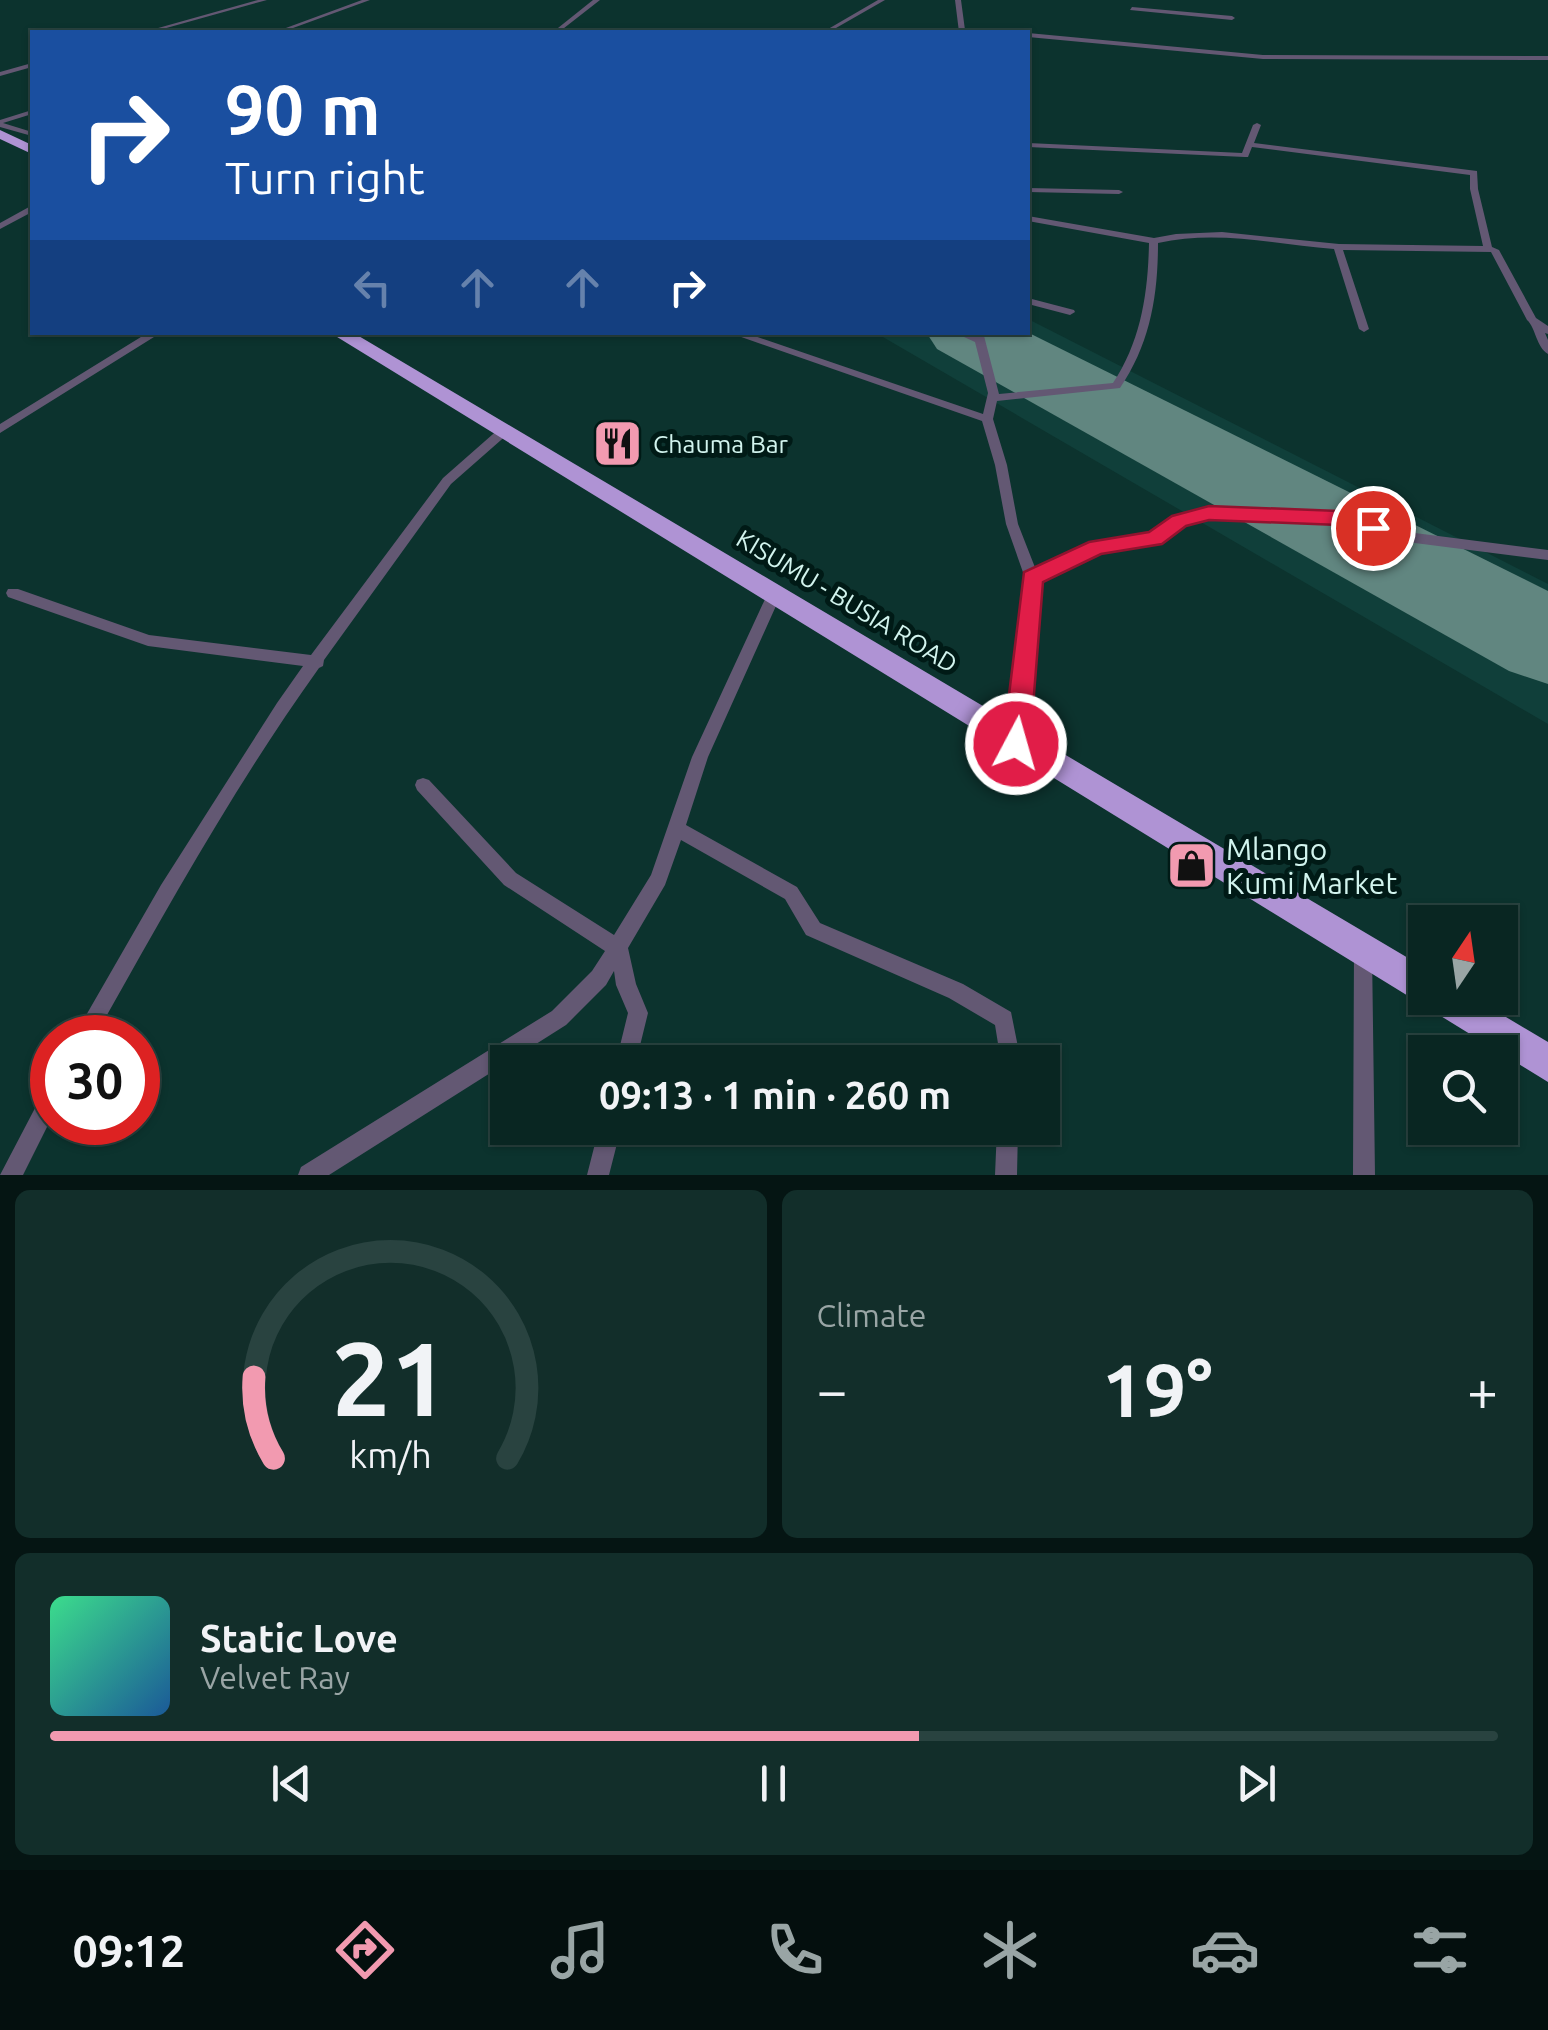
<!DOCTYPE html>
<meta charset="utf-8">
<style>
body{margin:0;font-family:Ubuntu,sans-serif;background:#122e2a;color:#f1f3f6;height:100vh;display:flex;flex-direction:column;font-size:38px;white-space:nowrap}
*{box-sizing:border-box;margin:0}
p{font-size:32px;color:#99a5a5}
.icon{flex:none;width:55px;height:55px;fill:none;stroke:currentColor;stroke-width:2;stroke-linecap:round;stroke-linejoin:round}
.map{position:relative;height:1175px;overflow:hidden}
.drawer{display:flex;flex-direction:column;gap:15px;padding:15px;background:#051513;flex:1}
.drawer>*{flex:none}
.hud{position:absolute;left:30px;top:30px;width:1000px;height:305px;border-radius:0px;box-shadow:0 2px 8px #0004,0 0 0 2px #294340;background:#1a4fa0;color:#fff;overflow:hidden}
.needle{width:65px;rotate:13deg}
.fabs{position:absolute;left:1408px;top:905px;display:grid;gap:20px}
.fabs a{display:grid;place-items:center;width:110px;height:110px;border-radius:0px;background:#092622;box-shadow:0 2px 8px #0004,0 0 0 2px #294340;font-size:50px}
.speed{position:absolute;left:30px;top:1015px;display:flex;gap:20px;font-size:50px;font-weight:700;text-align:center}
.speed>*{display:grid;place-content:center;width:130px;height:130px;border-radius:50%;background:#092622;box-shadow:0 2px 8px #0004,0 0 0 2px #294340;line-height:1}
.speed .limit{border:15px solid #d22;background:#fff;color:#111}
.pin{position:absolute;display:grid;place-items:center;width:85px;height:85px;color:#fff;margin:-42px;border:5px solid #fff;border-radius:50%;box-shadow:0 2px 10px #0007}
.me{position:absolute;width:110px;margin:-55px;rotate:6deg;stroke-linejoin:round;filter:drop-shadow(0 0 8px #0008)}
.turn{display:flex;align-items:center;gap:35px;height:210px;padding:0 30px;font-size:45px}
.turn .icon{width:130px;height:130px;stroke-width:2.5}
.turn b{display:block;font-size:70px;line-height:85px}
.lanes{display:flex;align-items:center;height:95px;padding:0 30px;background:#0003;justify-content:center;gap:50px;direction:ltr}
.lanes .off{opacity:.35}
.big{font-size:75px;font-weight:600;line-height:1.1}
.drawer .card{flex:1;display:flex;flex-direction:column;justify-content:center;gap:15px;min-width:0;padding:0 35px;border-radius:15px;background:#122e2a}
.drawer .dial{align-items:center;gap:0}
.dial svg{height:260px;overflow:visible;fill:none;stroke:#294340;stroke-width:7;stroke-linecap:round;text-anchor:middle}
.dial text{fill:#f1f3f6;stroke:none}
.song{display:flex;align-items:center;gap:30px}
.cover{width:120px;height:120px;border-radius:15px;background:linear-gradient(135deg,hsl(150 70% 55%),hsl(210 70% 35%))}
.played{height:10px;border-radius:5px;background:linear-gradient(90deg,#f29ab0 60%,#294340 60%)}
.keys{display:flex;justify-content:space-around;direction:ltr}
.heat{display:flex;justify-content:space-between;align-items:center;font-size:55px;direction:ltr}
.drawer .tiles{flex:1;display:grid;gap:15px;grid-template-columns:1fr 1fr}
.card:last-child{grid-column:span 2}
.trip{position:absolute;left:490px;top:1045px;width:570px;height:100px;border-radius:0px;background:#092622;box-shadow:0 2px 8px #0004,0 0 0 2px #294340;font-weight:600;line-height:100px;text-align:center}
.tabs{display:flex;height:160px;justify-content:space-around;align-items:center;background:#040f0e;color:#99a5a5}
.tabs .icon{width:70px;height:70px}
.tabs .active{color:#f29ab0}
.tabs b{font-size:45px;color:#f1f3f6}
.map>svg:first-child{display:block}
.built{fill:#103f3a}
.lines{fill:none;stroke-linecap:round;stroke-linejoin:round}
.runway{fill:#618680;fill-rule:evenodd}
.street{fill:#635873;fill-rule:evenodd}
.highway{fill:#af93d4;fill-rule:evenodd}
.route{fill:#e11d48;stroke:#92132f;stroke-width:2.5}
.labels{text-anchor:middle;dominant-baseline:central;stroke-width:10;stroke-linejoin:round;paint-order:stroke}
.poi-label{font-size:25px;fill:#d2f4ee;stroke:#001a16;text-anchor:start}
.street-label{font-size:25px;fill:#d2f4ee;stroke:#001a16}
.near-poi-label{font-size:30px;fill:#d2f4ee;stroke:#001a16;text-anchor:start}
</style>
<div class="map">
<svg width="1548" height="1175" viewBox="0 0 1548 1175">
<rect width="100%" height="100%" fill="#0c332e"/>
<path class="built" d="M1028,319L1548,584V724L876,333L1028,332Z"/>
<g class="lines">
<path class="runway" d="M926,332H1027L1548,591V684L1509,671L937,349Z"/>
<path class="street" d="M258,0H267L152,32H144Z
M362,0H370L282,32H275Z
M593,0H600L559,32H553Z
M878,0H885L829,32H823Z
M955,0H961L965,30H987L990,32H959Z
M1132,7L1232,16L1235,18L1232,20L1130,10Z
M1028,33L1263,55L1548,56V60L1263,59L1028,37Z
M32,63V67L0,76V72Z
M32,110V114L3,123L32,132V136L0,127V120Z
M1257,123L1261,125L1254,143L1477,171L1478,189L1492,247L1499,250L1536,318L1548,326V334L1545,333L1548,340V354C1536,347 1536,328 1527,320L1491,252L1343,250L1369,329L1364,332L1359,329L1334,249C1275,244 1217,230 1158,243C1158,296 1150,344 1120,388L997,401L993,419L1007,465L1018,524L1036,570L1092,544L1152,535L1174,518L1209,509L1339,514L1407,532L1548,550V560L1407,542L1339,522L1209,517L1183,524L1160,542L1100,551L1039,581L1025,744L1023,749L1017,751L1011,749L1009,744L1025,578L1006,524L995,465L982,421L727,332H743L983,414L988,393L975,342L953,332H983L999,394L1113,383C1141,341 1148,293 1149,243L1028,221V216L1154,238L1176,234L1222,232L1339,244L1483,246L1470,189V175L1252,147L1248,157H1245L1028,147V143L1242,153L1253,125Z
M1028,188L1119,190L1123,192L1119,194L1028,192Z
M29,207H32V212L0,229V223Z
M1028,298L1074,310L1075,312L1070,315L1028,304Z
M149,332H162L0,433V424Z
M505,426L509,427V433L451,484L324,660L323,666L319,668C235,785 165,912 94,1038H73L161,885L277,703L303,666L148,646L8,597L6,593L8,589H18L149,635L311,655L443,478L501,427Z
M773,592L780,597L708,757L686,825L797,887L820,923L963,984L1011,1012L1021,1062H1001L995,1025L949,998L806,935L785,899L681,840L665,885L628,948L636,984L648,1013L636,1062H616L628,1013L616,985L614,971L606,985L566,1025L329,1175H298L301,1167L552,1011L592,971L605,951L504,885L417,790L415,785L417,780L423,778L429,780L516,873L614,935L651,875L692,757L766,597Z
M1363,942L1370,944L1372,951L1375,1175H1353L1354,951L1356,944Z
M52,1086V1117L23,1175H0L45,1089Z
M599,1128H621L609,1175H587Z
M997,1128H1018L1017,1175H995Z"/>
<path class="highway" d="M0,130L32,145V154L0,139Z
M329,332H352L1425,968V998H1474L1548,1042V1082Z"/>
</g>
<path class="route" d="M1209,506L1339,511L1381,522L1384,528L1373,535L1339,525L1209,520L1186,526L1162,544L1101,554L1043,582L1030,744L1026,752L1016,755L1007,752L1003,744L1024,572L1089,542L1149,532L1172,516Z"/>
<defs>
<symbol id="restaurant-square" viewBox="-11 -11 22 22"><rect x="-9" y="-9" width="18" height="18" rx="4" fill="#f29ab0" stroke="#001a16"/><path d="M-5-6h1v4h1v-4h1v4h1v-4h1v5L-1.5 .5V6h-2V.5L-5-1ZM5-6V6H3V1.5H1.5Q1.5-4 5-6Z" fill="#111"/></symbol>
<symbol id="shop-square" viewBox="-11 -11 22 22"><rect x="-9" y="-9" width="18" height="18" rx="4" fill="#f29ab0" stroke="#001a16"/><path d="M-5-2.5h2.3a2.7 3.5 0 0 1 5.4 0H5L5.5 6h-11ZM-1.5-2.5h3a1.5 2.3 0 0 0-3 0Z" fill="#111"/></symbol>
</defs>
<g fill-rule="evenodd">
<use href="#restaurant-square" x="590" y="416" width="55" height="55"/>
<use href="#shop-square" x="1164" y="838" width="55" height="55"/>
</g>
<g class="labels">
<g class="poi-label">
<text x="653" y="444">Chauma Bar</text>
</g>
<g class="street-label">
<text transform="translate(847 601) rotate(31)">KISUMU - BUSIA ROAD</text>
</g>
<g class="near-poi-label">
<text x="1226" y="849">Mlango<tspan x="1226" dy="34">Kumi Market</tspan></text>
</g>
</g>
</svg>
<div class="fabs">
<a><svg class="needle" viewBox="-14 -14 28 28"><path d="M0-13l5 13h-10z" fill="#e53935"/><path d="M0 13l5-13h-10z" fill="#99a5a5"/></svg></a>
<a><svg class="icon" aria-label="search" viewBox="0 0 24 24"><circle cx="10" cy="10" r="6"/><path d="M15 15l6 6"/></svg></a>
</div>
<div class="speed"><div class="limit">30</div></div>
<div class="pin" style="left:1373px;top:528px;background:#d93025"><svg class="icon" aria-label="arrive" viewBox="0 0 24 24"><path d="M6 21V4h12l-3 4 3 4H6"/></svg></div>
<svg class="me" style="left:1016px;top:744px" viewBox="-20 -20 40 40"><circle r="17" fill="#e11d48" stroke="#fff" stroke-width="3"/><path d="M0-11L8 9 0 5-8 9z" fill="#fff"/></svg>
<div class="trip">09:13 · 1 min · 260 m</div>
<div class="hud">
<div class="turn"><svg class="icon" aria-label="right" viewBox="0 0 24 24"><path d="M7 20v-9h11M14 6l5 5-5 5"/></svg><div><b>90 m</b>Turn right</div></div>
<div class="lanes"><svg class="icon off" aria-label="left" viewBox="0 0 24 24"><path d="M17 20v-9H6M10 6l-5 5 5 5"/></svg><svg class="icon off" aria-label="ahead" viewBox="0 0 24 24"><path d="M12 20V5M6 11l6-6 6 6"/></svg><svg class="icon off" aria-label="ahead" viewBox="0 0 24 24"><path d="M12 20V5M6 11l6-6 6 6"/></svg><svg class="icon" aria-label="right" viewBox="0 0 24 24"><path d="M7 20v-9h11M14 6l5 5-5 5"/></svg></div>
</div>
</div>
<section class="drawer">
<div class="tiles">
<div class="card dial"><svg viewBox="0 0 100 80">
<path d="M14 69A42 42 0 1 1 86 69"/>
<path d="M14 69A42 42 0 0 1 8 44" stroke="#f29ab0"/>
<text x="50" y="56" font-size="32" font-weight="700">21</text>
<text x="50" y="72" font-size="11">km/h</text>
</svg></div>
<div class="card"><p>Climate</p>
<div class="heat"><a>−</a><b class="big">19°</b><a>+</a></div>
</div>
<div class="card">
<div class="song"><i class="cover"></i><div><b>Static Love</b><p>Velvet Ray</p></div></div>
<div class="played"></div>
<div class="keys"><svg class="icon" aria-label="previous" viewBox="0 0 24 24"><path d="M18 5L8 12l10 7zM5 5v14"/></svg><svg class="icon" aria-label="pause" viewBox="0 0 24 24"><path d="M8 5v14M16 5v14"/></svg><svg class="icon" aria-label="next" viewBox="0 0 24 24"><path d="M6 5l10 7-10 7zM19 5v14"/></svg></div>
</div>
</div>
</section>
<nav class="tabs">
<b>09:12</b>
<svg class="icon active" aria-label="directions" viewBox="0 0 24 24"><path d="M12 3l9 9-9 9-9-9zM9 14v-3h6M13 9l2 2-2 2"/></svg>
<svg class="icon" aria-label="music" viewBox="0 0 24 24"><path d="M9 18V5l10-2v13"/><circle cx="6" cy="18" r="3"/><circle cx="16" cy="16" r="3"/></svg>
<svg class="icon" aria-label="phone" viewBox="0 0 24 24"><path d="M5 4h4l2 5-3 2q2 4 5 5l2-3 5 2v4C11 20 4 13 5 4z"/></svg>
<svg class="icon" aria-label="climate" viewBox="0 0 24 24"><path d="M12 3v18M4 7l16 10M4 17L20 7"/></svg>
<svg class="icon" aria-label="car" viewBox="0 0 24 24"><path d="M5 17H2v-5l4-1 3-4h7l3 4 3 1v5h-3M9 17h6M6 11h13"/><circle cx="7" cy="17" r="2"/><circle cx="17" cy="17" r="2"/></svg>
<svg class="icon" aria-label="filters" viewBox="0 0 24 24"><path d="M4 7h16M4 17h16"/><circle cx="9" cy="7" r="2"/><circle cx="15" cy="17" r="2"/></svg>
</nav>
